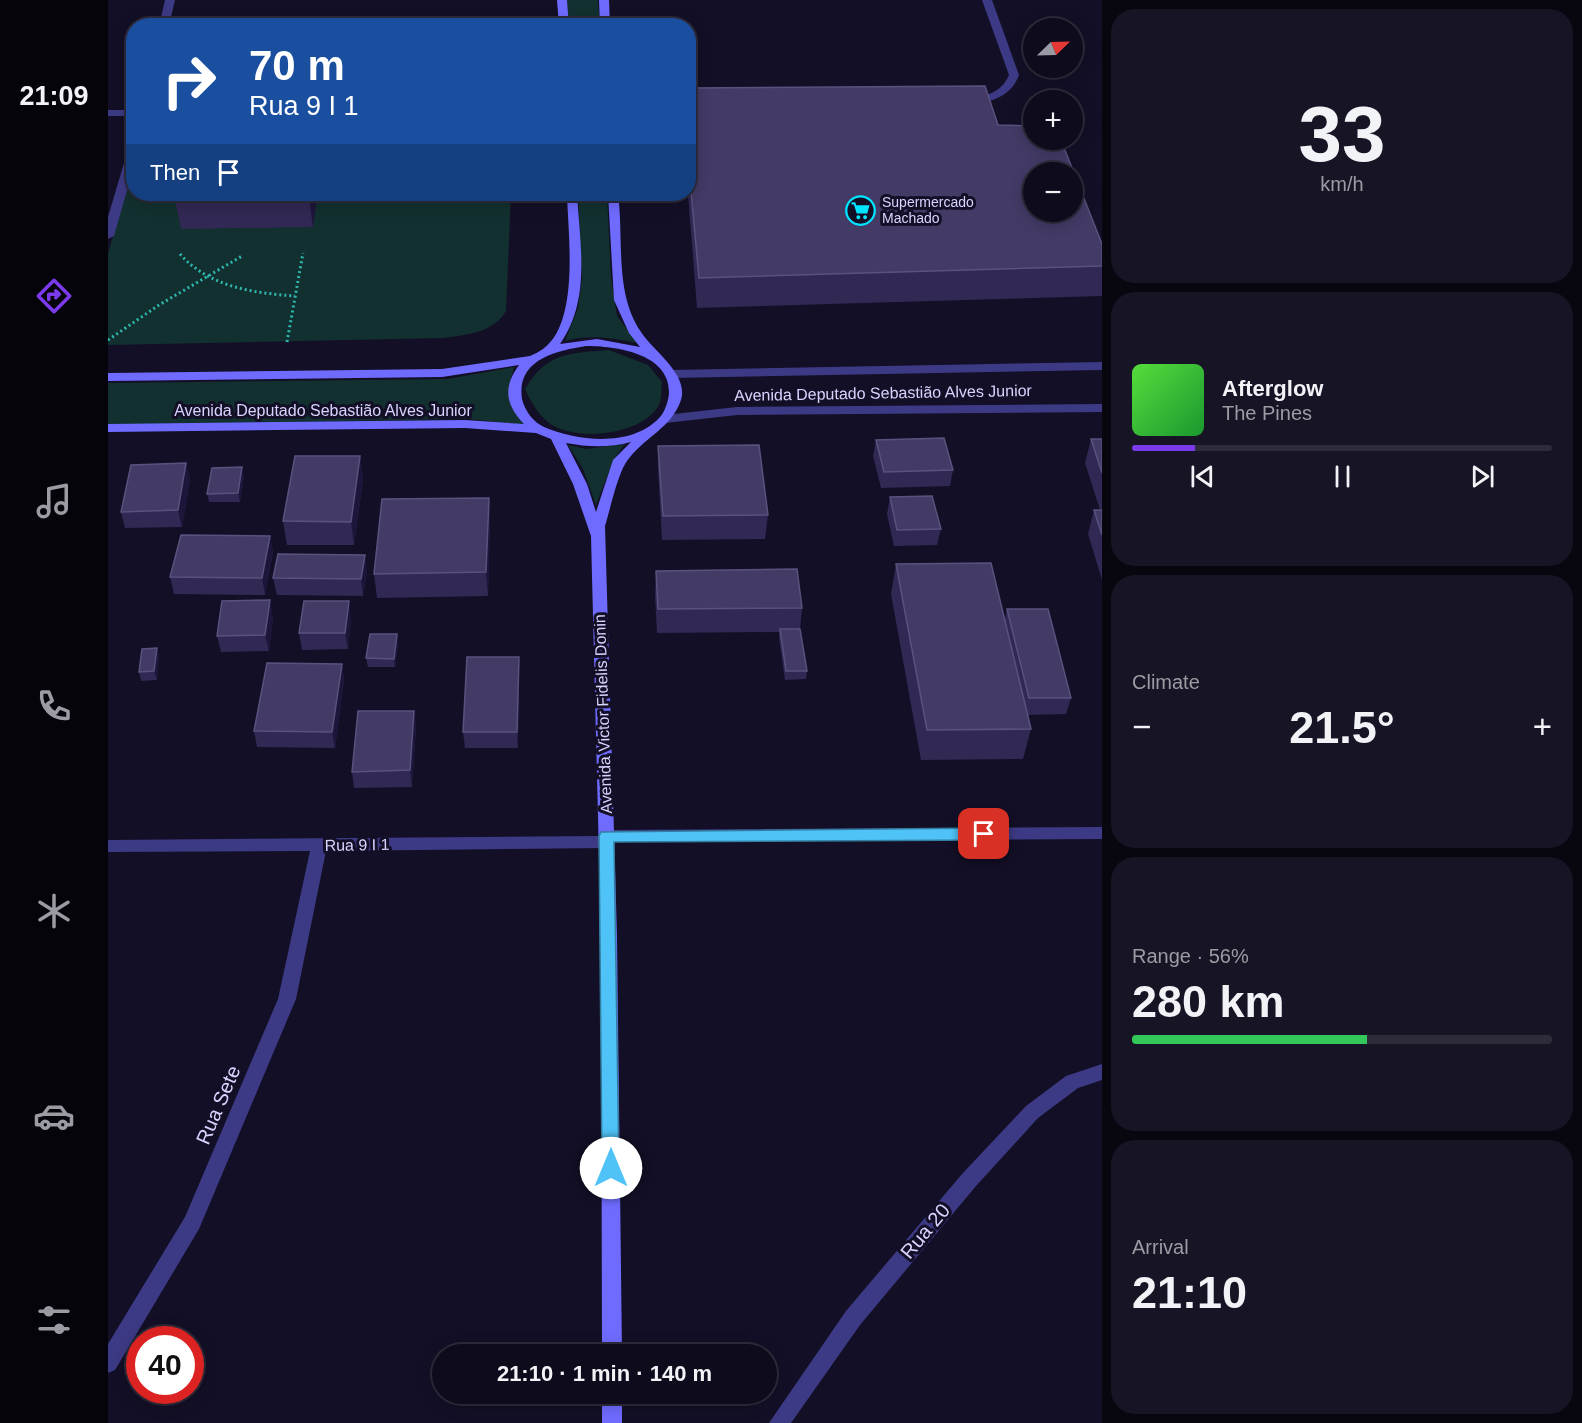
<!DOCTYPE html>
<meta charset="utf-8">
<style>
body{margin:0;font-family:Arial,sans-serif;background:#171425;color:#f1f3f6;height:100vh;display:flex;flex-direction:column;font-size:22px;white-space:nowrap}
*{box-sizing:border-box;margin:0}
p{font-size:20px;color:#9b9ba3}
.icon{flex:none;width:33px;height:33px;fill:none;stroke:currentColor;stroke-width:2;stroke-linecap:round;stroke-linejoin:round}
.map{position:relative;flex:1;overflow:hidden}
.side{display:flex;flex-direction:column;gap:9px;padding:9px;background:#08060f;width:480px}
.side>*{flex:none}
.banner{position:absolute;left:18px;top:18px;width:570px;height:183px;border-radius:24px;box-shadow:0 3px 15px #0003,0 0 0 2px #2e2b3b;background:#1a4fa0;color:#fff;overflow:hidden}
.needle{width:39px;rotate:67deg}
.controls{position:absolute;left:915px;top:18px;display:grid;gap:12px}
.controls a{display:grid;place-items:center;width:60px;height:60px;border-radius:50%;background:#0e0b1c;box-shadow:0 3px 15px #0003,0 0 0 2px #2e2b3b;font-size:30px}
.speed{position:absolute;left:18px;top:1326px;display:flex;gap:12px;font-size:30px;font-weight:700;text-align:center}
.speed>*{display:grid;place-content:center;width:78px;height:78px;border-radius:50%;background:#0e0b1c;box-shadow:0 3px 15px #0003,0 0 0 2px #2e2b3b;line-height:1}
.speed .limit{border:9px solid #d22;background:#fff;color:#111}
.pin{position:absolute;display:grid;place-items:center;width:51px;height:51px;color:#fff;margin:-26px;border-radius:12px;box-shadow:0 3px 9px #0006}
.me{position:absolute;width:66px;margin:-33px;rotate:0deg;stroke-linejoin:round;filter:drop-shadow(0 0 4px #0008)}
.turn{display:flex;align-items:center;gap:21px;height:126px;padding:0 24px;font-size:27px}
.turn .icon{width:78px;height:78px;stroke-width:2.5}
.turn b{display:block;font-size:42px;line-height:51px}
.then{display:flex;align-items:center;height:57px;padding:0 24px;background:#0003;gap:12px;font-size:22px}
.big{font-size:45px;font-weight:800;line-height:1.1}
.side .card{flex:1;display:flex;flex-direction:column;justify-content:center;gap:9px;min-width:0;padding:0 21px;border-radius:24px;background:#171425}
.side .dial{align-items:center;gap:0}
.dial b{font-size:78px;line-height:1}
.song{display:flex;align-items:center;gap:18px}
.cover{width:72px;height:72px;border-radius:9px;background:linear-gradient(135deg,hsl(110 70% 55%),hsl(130 70% 35%))}
.played{height:6px;border-radius:3px;background:linear-gradient(90deg,#7c3aed 15%,#2e2b3b 15%)}
.keys{display:flex;justify-content:space-around;direction:ltr}
.heat{display:flex;justify-content:space-between;align-items:center;font-size:33px;direction:ltr}
.charge{height:9px;border-radius:4px;background:linear-gradient(90deg,#34c759 56%,#2e2b3b 0)}
.trip{position:absolute;left:324px;top:1344px;width:345px;height:60px;border-radius:30px;background:#0e0b1c;box-shadow:0 3px 15px #0003,0 0 0 2px #2e2b3b;font-weight:800;line-height:60px;text-align:center}
main{display:flex;flex:1;min-height:0}
.menu{display:flex;flex-direction:column;width:108px;justify-content:space-around;align-items:center;background:#06040b;color:#9b9ba3}
.menu .icon{width:42px;height:42px}
.menu .current{color:#7c3aed}
.menu b{font-size:27px;color:#f1f3f6}
.map>svg:first-child{display:block}
.green{fill:#12302f}
.lines{fill:none;stroke-linecap:round;stroke-linejoin:round}
.path{stroke:#2fb8b0;stroke-width:3;stroke-dasharray:2 3;stroke-linecap:butt}
.street{fill:#3d3a85;fill-rule:evenodd}
.secondary{fill:#6f6bff;fill-rule:evenodd}
.wall{fill:#312854}
.shaded-wall{fill:#1d163a}
.building{fill:#433a66;stroke:#5a527e;stroke-width:1.5;fill-rule:evenodd}
.route{fill:#4fc3f7;stroke:#337fa1;stroke-width:1.5}
.labels{text-anchor:middle;dominant-baseline:central;stroke-width:6;stroke-linejoin:round;paint-order:stroke}
.far-poi-label{font-size:14px;fill:#d9d4ff;stroke:#130f26;text-anchor:start}
.street-label{font-size:16px;fill:#d9d4ff;stroke:#130f26}
.near-street-label{font-size:20px;fill:#d9d4ff;stroke:#130f26}
</style>
<main>
<nav class="menu">
<b>21:09</b>
<svg class="icon current" aria-label="directions" viewBox="0 0 24 24"><path d="M12 3l9 9-9 9-9-9zM9 14v-3h6M13 9l2 2-2 2"/></svg>
<svg class="icon" aria-label="music" viewBox="0 0 24 24"><path d="M9 18V5l10-2v13"/><circle cx="6" cy="18" r="3"/><circle cx="16" cy="16" r="3"/></svg>
<svg class="icon" aria-label="phone" viewBox="0 0 24 24"><path d="M5 4h4l2 5-3 2q2 4 5 5l2-3 5 2v4C11 20 4 13 5 4z"/></svg>
<svg class="icon" aria-label="climate" viewBox="0 0 24 24"><path d="M12 3v18M4 7l16 10M4 17L20 7"/></svg>
<svg class="icon" aria-label="car" viewBox="0 0 24 24"><path d="M5 17H2v-5l4-1 3-4h7l3 4 3 1v5h-3M9 17h6M6 11h13"/><circle cx="7" cy="17" r="2"/><circle cx="17" cy="17" r="2"/></svg>
<svg class="icon" aria-label="filters" viewBox="0 0 24 24"><path d="M4 7h16M4 17h16"/><circle cx="9" cy="7" r="2"/><circle cx="15" cy="17" r="2"/></svg>
</nav>
<div class="map">
<svg width="994" height="1423" viewBox="0 0 994 1423">
<rect width="100%" height="100%" fill="#130f26"/>
<path class="green" d="M459,0H490L492,25H461Z
M25,170L26,194H403L398,311C385,333 358,335 335,338L0,345V253Z
M470,194H499L503,277L509,316L530,343C504,338 482,334 457,341L470,308L474,278Z
M501,350L540,365L554,382C553,389 554,399 551,405C534,436 467,442 441,423C429,413 423,402 417,389C439,352 462,353 501,350Z
M406,367C399,395 396,404 419,425L360,419L0,425V383L339,379Z
M517,444L506,459L488,505L475,469L460,445L478,449Z"/>
<g class="lines">
<path class="path" d="M72,254C101,287 145,293 187,296
M0,340L51,305L134,256
M179,342L195,253"/>
<path class="street" d="M57,0H67L61,26H51Z
M874,0H884L911,75C903,97 883,102 862,105L858,104V100C876,96 893,94 901,75Z
M0,110H26V116H0Z
M26,143V166L6,236L0,239V217L21,146Z
M994,362V370L563,378L557,374L563,370Z
M994,404V412L629,415L557,423L551,419L557,415L629,407Z
M994,827V839L506,842L504,846L498,848L218,851L188,999L91,1229L7,1370L0,1373V1344L77,1217L170,999L202,851L0,852V840L490,836L492,832L498,830Z
M994,1064V1080L970,1088L930,1118L868,1186L752,1325L683,1423H661L738,1311L854,1174L918,1106L958,1076Z"/>
<path class="secondary" d="M449,0H459L461,26H451Z
M491,0H501L502,26H492Z
M459,194H469C472,245 483,300 452,344L489,339L532,347L521,333L506,300L500,194H510C516,238 506,293 533,332C545,351 581,374 573,400C563,429 536,437 519,461C510,473 502,510 497,526L509,936L514,1354H494L493,936L483,536L465,484L443,439L428,433L357,428L0,432V424L357,420L416,424C397,404 395,387 411,365L334,377L0,381V373L334,369L422,356C426,354 431,352 435,349C472,322 460,234 459,194ZM478,346C507,346 561,353 561,392C561,399 557,412 552,417C524,448 469,441 436,427C425,422 417,411 414,399C408,360 447,351 478,346ZM523,442L505,460L488,512L479,484L458,443C480,447 501,448 523,442Z
M494,1394H514V1423H494Z"/>
</g>
<path class="wall" d="M580,88L890,125L994,244V296L589,308L580,194Z
M210,194L205,227L73,229L67,200Z
M983,439H994V580L980,534L986,510H992L977,463Z
M768,440L845,470L842,486L773,488L765,456Z
M550,446L660,515L657,539L554,540L550,469Z
M252,456L255,480L246,545H179L175,521Z
M78,463L82,480L74,527L17,528L13,512Z
M136,476L132,502H101L99,494Z
M782,497L833,529L829,545L786,546L779,514Z
M381,498L382,522L380,596L269,598L266,574Z
M162,536L165,552L157,595L66,594L62,577Z
M788,564L897,619L899,609L963,698L958,714L920,715L923,729L915,759L813,760L783,594Z
M259,571L255,596L169,595L165,578Z
M548,571L694,608L692,629L699,671L698,679L677,680L671,638V632L549,633L547,595Z
M165,617L161,651L113,652L109,636Z
M243,617L240,649L194,650L191,633Z
M290,643L287,667H260L258,658Z
M51,656L49,680L33,681L31,672Z
M234,664L236,680L227,748L149,747L146,731Z
M411,673L410,748H357L355,732Z
M306,711L308,727L304,787L246,788L244,772Z"/>
<path class="shaded-wall" d="M202,194H210L205,227L201,198Z
M252,456L255,480L246,545L243,522Z
M78,463L82,480L74,527L70,510Z
M134,467L136,476L132,502L130,493Z
M381,498L382,522L380,596L378,572Z
M162,536L165,552L157,595L154,578Z
M257,555L259,571L255,596L253,579Z
M162,600L165,617L161,651L157,635Z
M241,601L243,617L240,649L237,633Z
M289,634L290,643L287,667L286,659Z
M49,648L51,656L49,680L46,671Z
M411,657V673L410,748L409,732Z
M234,664L236,680L227,748L224,732Z
M306,711L308,727L304,787L302,770Z"/>
<path class="building" d="M877,86L890,125L926,126V140H953L994,244V266L591,278L580,159V88ZM926,172H964V212H926Z
M69,194H202L201,198L67,200Z
M836,438L845,470L776,472L768,440Z
M983,439H994V473Z
M651,445L660,515L555,516L550,446Z
M187,456H252L243,522L175,521Z
M78,463L70,510L13,512L23,465Z
M134,467L130,493L99,494L104,468Z
M824,496L833,529L789,530L782,497Z
M381,498L378,572L266,574L274,499Z
M986,510H994V535Z
M73,535L162,536L154,578L62,577Z
M170,554L257,555L253,579L165,578Z
M883,563L923,729L819,730L788,564Z
M689,569L694,608L550,609L548,571Z
M162,600L157,635L109,636L114,601Z
M196,601H241L237,633H191Z
M899,609H940L963,698H921Z
M672,629H692L699,671H678Z
M262,634H289L286,659L258,658Z
M49,648L46,671L31,672L34,649Z
M359,657H411L409,732H355Z
M159,663L234,664L224,732L146,731Z
M250,711H306L302,770L244,772Z"/>
<path class="route" d="M876,828L883,834L876,840L506,842L511,1168L509,1174L503,1176L497,1174L494,1168L491,836L493,832Z"/>
<defs>
<symbol id="supermarket-ring" viewBox="-11 -11 22 22"><circle r="9.5" fill="#130f26" stroke="#00e5ff" stroke-width="1.5"/><path d="M-6-5.5h2.5l.6 2H6L4.5 2H-2.5L-4.4-4H-6ZM-1.5 3.2a1.3 1.3 0 1 0 .1 0ZM3 3.2a1.3 1.3 0 1 0 .1 0Z" fill="#00e5ff"/></symbol>
</defs>
<g fill-rule="evenodd">
<use href="#supermarket-ring" x="736" y="194" width="33" height="33"/>
</g>
<g class="labels">
<g class="far-poi-label">
<text x="774" y="202">Supermercado<tspan x="774" dy="16">Machado</tspan></text>
</g>
<g class="street-label">
<text transform="translate(775 393) rotate(-1)">Avenida Deputado Sebastião Alves Junior</text>
<text x="215" y="410">Avenida Deputado Sebastião Alves Junior</text>
<text transform="translate(495 714) rotate(-92)">Avenida Victor Fidelis Donin</text>
<text transform="translate(249 845) rotate(-1)">Rua 9 I 1</text>
</g>
<g class="near-street-label">
<text transform="translate(110 1105) rotate(-67)">Rua Sete</text>
<text transform="translate(817 1231) rotate(-50)">Rua 20</text>
</g>
</g>
</svg>
<div class="controls">
<a><svg class="needle" viewBox="-14 -14 28 28"><path d="M0-13l5 13h-10z" fill="#e53935"/><path d="M0 13l5-13h-10z" fill="#9b9ba3"/></svg></a>
<a>+</a>
<a>−</a>
</div>
<div class="speed"><div class="limit">40</div></div>
<div class="pin" style="left:876px;top:834px;background:#d93025"><svg class="icon" aria-label="arrive" viewBox="0 0 24 24"><path d="M6 21V4h12l-3 4 3 4H6"/></svg></div>
<svg class="me" style="left:503px;top:1168px" viewBox="-20 -20 40 40"><circle r="19" fill="#fff"/><path d="M0-13L10 11 0 6-10 11z" fill="#4fc3f7"/></svg>
<div class="trip">21:10 · 1 min · 140 m</div>
<div class="banner">
<div class="turn"><svg class="icon" aria-label="right" viewBox="0 0 24 24"><path d="M7 20v-9h11M14 6l5 5-5 5"/></svg><div><b>70 m</b>Rua 9 I 1</div></div>
<div class="then">Then<svg class="icon" aria-label="arrive" viewBox="0 0 24 24"><path d="M6 21V4h12l-3 4 3 4H6"/></svg></div>
</div>
</div>
<section class="side">
<div class="card dial"><b>33</b><p>km/h</p></div>
<div class="card">
<div class="song"><i class="cover"></i><div><b>Afterglow</b><p>The Pines</p></div></div>
<div class="played"></div>
<div class="keys"><svg class="icon" aria-label="previous" viewBox="0 0 24 24"><path d="M18 5L8 12l10 7zM5 5v14"/></svg><svg class="icon" aria-label="pause" viewBox="0 0 24 24"><path d="M8 5v14M16 5v14"/></svg><svg class="icon" aria-label="next" viewBox="0 0 24 24"><path d="M6 5l10 7-10 7zM19 5v14"/></svg></div>
</div>
<div class="card"><p>Climate</p>
<div class="heat"><a>−</a><b class="big">21.5°</b><a>+</a></div>
</div>
<div class="card"><p>Range · 56%</p><b class="big">280 km</b><div class="charge"></div></div>
<div class="card"><p>Arrival</p><b class="big">21:10</b></div>
</section>
</main>
